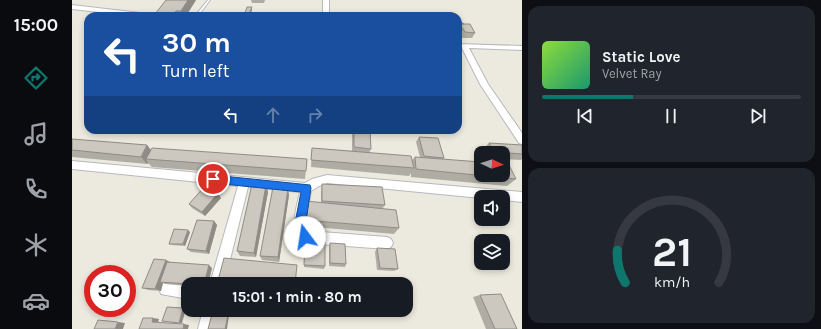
<!DOCTYPE html>
<meta charset="utf-8">
<style>
body{margin:0;font-family:Karla,sans-serif;background:#20242c;color:#f1f3f6;height:100vh;display:flex;flex-direction:column;font-size:15px;white-space:nowrap}
*{box-sizing:border-box;margin:0}
p{font-size:13px;color:#9ea1a6}
.icon{flex:none;width:22px;height:22px;fill:none;stroke:currentColor;stroke-width:2;stroke-linecap:round;stroke-linejoin:round}
.map{position:relative;flex:1;overflow:hidden}
.drawer{display:flex;flex-direction:column;gap:6px;padding:6px;background:#0d0f14;width:299px}
.drawer>*{flex:none}
.guide{position:absolute;left:12px;top:12px;width:378px;height:122px;border-radius:12px;box-shadow:0 2px 6px #0003;background:#1a4fa0;color:#fff;overflow:hidden}
.needle{width:26px;rotate:94deg}
.buttons{position:absolute;left:402px;top:146px;display:grid;gap:8px}
.buttons a{display:grid;place-items:center;width:36px;height:36px;border-radius:8px;background:#171b24;box-shadow:0 2px 6px #0003;font-size:20px}
.speed{position:absolute;left:12px;top:265px;display:flex;gap:8px;font-size:20px;font-weight:700;text-align:center}
.speed>*{display:grid;place-content:center;width:52px;height:52px;border-radius:50%;background:#171b24;box-shadow:0 2px 6px #0003;line-height:1}
.speed .limit{border:6px solid #d22;background:#fff;color:#111}
.pin{position:absolute;display:grid;place-items:center;width:34px;height:34px;color:#fff;margin:-17px;border:2px solid #fff;border-radius:50%;box-shadow:0 1px 4px #0007}
.me{position:absolute;width:44px;margin:-22px;rotate:346deg;stroke-linejoin:round;filter:drop-shadow(0 0 3px #0008)}
.turn{display:flex;align-items:center;gap:14px;height:84px;padding:0 12px;font-size:18px}
.turn .icon{width:52px;height:52px;stroke-width:2.5}
.turn b{display:block;font-size:28px;line-height:34px}
.lanes{display:flex;align-items:center;height:38px;padding:0 12px;background:#0003;justify-content:center;gap:20px;direction:ltr}
.lanes .off{opacity:.35}
.drawer .card{flex:1;display:flex;flex-direction:column;justify-content:center;gap:6px;min-width:0;padding:0 14px;border-radius:12px;background:#20242c}
.drawer .dial{align-items:center;gap:0}
.dial svg{height:104px;overflow:visible;fill:none;stroke:#363941;stroke-width:7;stroke-linecap:round;text-anchor:middle}
.dial text{fill:#f1f3f6;stroke:none}
.song{display:flex;align-items:center;gap:12px}
.cover{width:48px;height:48px;border-radius:6px;background:linear-gradient(135deg,hsl(90 70% 55%),hsl(160 70% 35%))}
.played{height:4px;border-radius:2px;background:linear-gradient(90deg,#0f766e 35%,#363941 35%)}
.keys{display:flex;justify-content:space-around;direction:ltr}
.trip{position:absolute;left:109px;top:277px;width:232px;height:40px;border-radius:12px;background:#171b24;box-shadow:0 2px 6px #0003;font-weight:700;line-height:40px;text-align:center}
main{display:flex;flex:1;min-height:0}
.dock{display:flex;flex-direction:column;width:72px;justify-content:space-around;align-items:center;background:#090b0e;color:#9ea1a6}
.dock .icon{width:28px;height:28px}
.dock .on{color:#0f766e}
.dock b{font-size:18px;color:#f1f3f6}
.map>svg:first-child{display:block}
.lines{fill:none;stroke-linecap:round;stroke-linejoin:round}
.service-casing{stroke:#b6b9bf;stroke-width:2}
.minor-casing{stroke:#b6b9bf;stroke-width:2}
.service{fill:#fff;fill-rule:evenodd}
.minor{fill:#fff;fill-rule:evenodd}
.wall{fill:#afaca4}
.shaded-wall{fill:#8f8c86}
.building{fill:#ccc8bf;stroke:#8f8c86}
.route{fill:#1a73e8;stroke:#114b97}
</style>
<main>
<nav class="dock">
<b>15:00</b>
<svg class="icon on" aria-label="directions" viewBox="0 0 24 24"><path d="M12 3l9 9-9 9-9-9zM9 14v-3h6M13 9l2 2-2 2"/></svg>
<svg class="icon" aria-label="music" viewBox="0 0 24 24"><path d="M9 18V5l10-2v13"/><circle cx="6" cy="18" r="3"/><circle cx="16" cy="16" r="3"/></svg>
<svg class="icon" aria-label="phone" viewBox="0 0 24 24"><path d="M5 4h4l2 5-3 2q2 4 5 5l2-3 5 2v4C11 20 4 13 5 4z"/></svg>
<svg class="icon" aria-label="climate" viewBox="0 0 24 24"><path d="M12 3v18M4 7l16 10M4 17L20 7"/></svg>
<svg class="icon" aria-label="car" viewBox="0 0 24 24"><path d="M5 17H2v-5l4-1 3-4h7l3 4 3 1v5h-3M9 17h6M6 11h13"/><circle cx="7" cy="17" r="2"/><circle cx="17" cy="17" r="2"/></svg>
</nav>
<div class="map">
<svg width="450" height="329" viewBox="0 0 450 329">
<rect width="100%" height="100%" fill="#eceade"/>
<g class="lines">
<defs>
<path id="service" d="M136,0H138L126,16H123Z"/>
<path id="minor" d="M251,0H257V16H251Z
M0,5L77,14L80,16H62L0,9Z
M386,44L450,46V50L397,48L416,84L450,133V144L447,143L408,84L390,48H386Z
M0,161L233,183L240,179L255,175L450,192V202L431,200V197L409,198L255,183L247,186L239,191L235,214L236,231L315,237L319,239L321,243L319,247L315,249L233,243C215,235 225,206 228,192L176,187L152,284H138L166,186L0,169Z
M94,282L116,285V299L89,294L87,289L89,284Z
M131,310H145L140,329H126Z"/>
</defs>
<use href="#service" class="service-casing"/>
<use href="#minor" class="minor-casing"/>
<use href="#service" class="service"/>
<use href="#minor" class="minor"/>
</g>
<path class="wall" d="M124,0L114,16H84L83,14Z
M179,0H193L192,3H180Z
M386,23L392,24L403,33L400,38H390L386,31Z
M281,130H298L299,149L297,153L340,160L343,157H348L344,142L347,137L372,158L371,159L444,179L435,186L339,177V173L337,176L239,167L240,148L280,151V134Z
M0,139L75,145L79,150L235,159L233,179L80,167L76,163L75,164L0,157Z
M417,143L450,145V159L449,160L431,159V153H414L412,148Z
M250,184L313,205L310,209L327,228L322,234L231,226L232,220L249,203V191Z
M194,185L196,192L184,257L168,256L165,251Z
M217,195L207,262L190,260L188,256Z
M149,198L133,216L120,208L117,204Z
M142,221L145,225L137,254L119,252L115,249Z
M118,232L113,246L100,245L97,244Z
M233,241L253,266L252,269L232,267Z
M258,243L274,264L273,267L257,266V247Z
M305,248L326,269L322,271L305,270L303,252Z
M94,260L98,262L140,268L136,284H116V286L93,284L91,283L89,291L76,290L70,288Z
M408,295L442,329H414L401,297Z"/>
<path class="shaded-wall" d="M116,0H124L114,16H110L109,11Z
M180,7V10L178,16H176Z
M104,11L106,16H103L102,14Z
M75,145L81,153L74,159L76,163L75,164L69,157Z
M194,185L196,192L184,257L182,253Z
M216,188L217,195L207,262L206,257Z
M146,193L149,198L133,216L130,212Z
M142,221L145,225L137,254L134,251Z
M116,230L118,232L113,246L111,244Z
M94,260L99,263L88,282L91,283L89,291L83,289Z
M137,265L140,268L136,284H132Z
M111,308L114,309L110,323H107Z
M156,315H157L155,329H153Z
M81,318L87,319L86,323L80,322Z
M46,322L53,323L51,329H43Z
M112,324L117,325L116,329H111Z"/>
<path class="building" d="M94,0H116L109,11H104L102,14H83Z
M175,7H180L176,16H172Z
M344,14L356,15V16H345Z
M386,23H391L392,24H388L387,26H386Z
M388,24H398L403,33L393,32Z
M282,130H298L299,149L282,147Z
M347,137L366,138L372,158L352,156Z
M0,139L75,145L69,157L0,150Z
M417,143L450,145V154L422,152Z
M80,148L235,159L234,171L74,159Z
M240,148L339,156L342,168L239,160Z
M343,157L409,162V175H431V164L437,165L444,179L344,169Z
M180,184L194,185L182,253L165,251Z
M250,184L310,187L313,205L250,201Z
M133,186L146,193L130,212L117,204Z
M201,187L216,188L206,257L188,256Z
M234,201L324,210L327,228L232,220Z
M125,220L142,221L134,251L115,249Z
M102,229L116,230L111,244H97Z
M233,241L253,242V266L232,265Z
M258,243L273,244L274,264L258,263Z
M305,248L323,249L326,269L308,268Z
M152,258L225,265L223,284H145Z
M82,259L94,260L83,289L70,288Z
M95,262L137,265L132,284H117L88,282Z
M429,294L445,329H423L408,295Z
M95,307L111,308L107,323L90,321Z
M140,314L156,315L153,329H136Z
M71,318H81L80,322L112,324L111,329H67Z
M26,320L46,322L43,329H22Z"/>
<path class="route" d="M141,175L238,185L239,188L233,228L239,237L237,241L233,243L226,239L222,228L229,192L141,183L137,182L136,179L137,177Z"/>
</svg>
<div class="buttons">
<a><svg class="needle" viewBox="-14 -14 28 28"><path d="M0-13l5 13h-10z" fill="#e53935"/><path d="M0 13l5-13h-10z" fill="#9ea1a6"/></svg></a>
<a><svg class="icon" aria-label="sound" viewBox="0 0 24 24"><path d="M4 9h4l5-4v14l-5-4H4zM17 9q2 3 0 6"/></svg></a>
<a><svg class="icon" aria-label="layers" viewBox="0 0 24 24"><path d="M12 4l9 5-9 5-9-5zM3 14l9 5 9-5"/></svg></a>
</div>
<div class="speed"><div class="limit">30</div></div>
<div class="pin" style="left:141px;top:179px;background:#d93025"><svg class="icon" aria-label="arrive" viewBox="0 0 24 24"><path d="M6 21V4h12l-3 4 3 4H6"/></svg></div>
<svg class="me" style="left:233px;top:237px" viewBox="-20 -20 40 40"><circle r="19" fill="#fff"/><path d="M0-13L10 11 0 6-10 11z" fill="#1a73e8"/></svg>
<div class="trip">15:01 · 1 min · 80 m</div>
<div class="guide">
<div class="turn"><svg class="icon" aria-label="left" viewBox="0 0 24 24"><path d="M17 20v-9H6M10 6l-5 5 5 5"/></svg><div><b>30 m</b>Turn left</div></div>
<div class="lanes"><svg class="icon" aria-label="left" viewBox="0 0 24 24"><path d="M17 20v-9H6M10 6l-5 5 5 5"/></svg><svg class="icon off" aria-label="ahead" viewBox="0 0 24 24"><path d="M12 20V5M6 11l6-6 6 6"/></svg><svg class="icon off" aria-label="right" viewBox="0 0 24 24"><path d="M7 20v-9h11M14 6l5 5-5 5"/></svg></div>
</div>
</div>
<section class="drawer">
<div class="card">
<div class="song"><i class="cover"></i><div><b>Static Love</b><p>Velvet Ray</p></div></div>
<div class="played"></div>
<div class="keys"><svg class="icon" aria-label="previous" viewBox="0 0 24 24"><path d="M18 5L8 12l10 7zM5 5v14"/></svg><svg class="icon" aria-label="pause" viewBox="0 0 24 24"><path d="M8 5v14M16 5v14"/></svg><svg class="icon" aria-label="next" viewBox="0 0 24 24"><path d="M6 5l10 7-10 7zM19 5v14"/></svg></div>
</div>
<div class="card dial"><svg viewBox="0 0 100 80">
<path d="M14 69A42 42 0 1 1 86 69"/>
<path d="M14 69A42 42 0 0 1 8 44" stroke="#0f766e"/>
<text x="50" y="56" font-size="32" font-weight="700">21</text>
<text x="50" y="72" font-size="11">km/h</text>
</svg></div>
</section>
</main>
